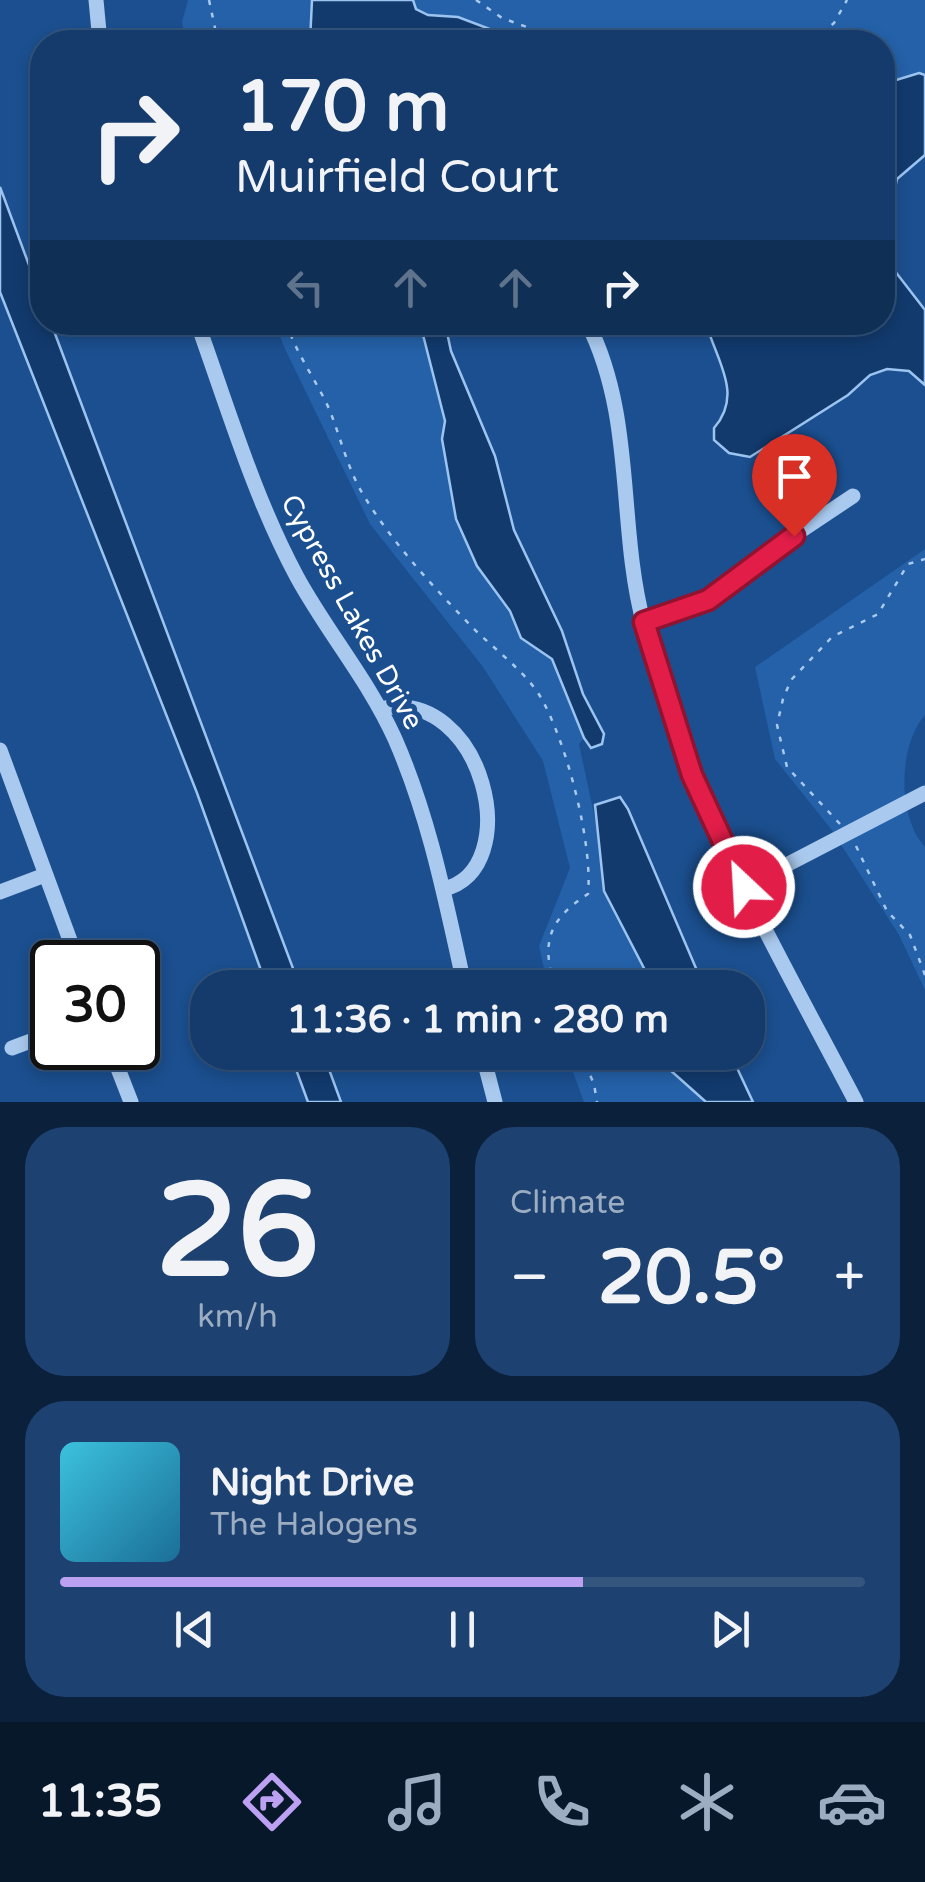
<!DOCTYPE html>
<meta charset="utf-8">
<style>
body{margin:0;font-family:"Varela Round",sans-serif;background:#1d4271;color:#f1f3f6;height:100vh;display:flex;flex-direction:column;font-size:38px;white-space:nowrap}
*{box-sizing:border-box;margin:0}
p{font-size:32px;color:#9dadc1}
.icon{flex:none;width:55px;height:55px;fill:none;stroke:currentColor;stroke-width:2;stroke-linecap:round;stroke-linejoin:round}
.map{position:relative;height:1102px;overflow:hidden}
.details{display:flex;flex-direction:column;gap:25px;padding:25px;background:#0b203b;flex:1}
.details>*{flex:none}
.guide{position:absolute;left:30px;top:30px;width:865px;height:305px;border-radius:40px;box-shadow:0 5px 15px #0003,0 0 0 2px #33557e;background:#143b6b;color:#f1f3f6;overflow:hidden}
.speed{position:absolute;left:30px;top:940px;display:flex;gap:20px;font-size:50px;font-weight:700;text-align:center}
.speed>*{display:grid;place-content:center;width:130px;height:130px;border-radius:50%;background:#143b6b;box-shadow:0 5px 15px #0003,0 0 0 2px #33557e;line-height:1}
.speed .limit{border:5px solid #111;border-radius:15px;background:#fff;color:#111}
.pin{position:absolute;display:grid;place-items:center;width:85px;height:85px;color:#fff;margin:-102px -42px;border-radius:50% 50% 50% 0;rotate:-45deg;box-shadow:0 0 10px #0007}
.pin .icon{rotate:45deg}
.me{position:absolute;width:110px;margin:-55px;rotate:335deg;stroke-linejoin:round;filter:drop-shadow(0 0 8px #0008)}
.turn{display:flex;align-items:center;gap:35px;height:210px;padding:0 40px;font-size:45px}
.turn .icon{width:130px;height:130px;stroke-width:2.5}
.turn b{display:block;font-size:70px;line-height:85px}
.lanes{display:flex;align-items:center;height:95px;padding:0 40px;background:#0003;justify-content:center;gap:50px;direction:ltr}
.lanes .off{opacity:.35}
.big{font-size:75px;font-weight:700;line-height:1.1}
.details .card{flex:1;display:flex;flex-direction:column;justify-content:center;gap:15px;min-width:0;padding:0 35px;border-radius:40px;background:#1d4271}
.details .dial{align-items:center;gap:0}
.dial b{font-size:130px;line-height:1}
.song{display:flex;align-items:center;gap:30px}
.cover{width:120px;height:120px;border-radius:15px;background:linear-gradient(135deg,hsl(190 70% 55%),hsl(200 70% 35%))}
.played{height:10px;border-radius:5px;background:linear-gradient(90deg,#bca0f2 65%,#33557e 65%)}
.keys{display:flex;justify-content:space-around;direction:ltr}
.heat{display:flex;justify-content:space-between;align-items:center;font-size:55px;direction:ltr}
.details .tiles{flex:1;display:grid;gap:25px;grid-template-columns:1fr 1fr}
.card:last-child{grid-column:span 2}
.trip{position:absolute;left:190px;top:970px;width:575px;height:100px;border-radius:40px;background:#143b6b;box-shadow:0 5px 15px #0003,0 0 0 2px #33557e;font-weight:700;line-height:100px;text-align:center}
.tab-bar{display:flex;height:160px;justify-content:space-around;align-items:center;background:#08182b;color:#9dadc1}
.tab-bar .icon{width:70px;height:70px}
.tab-bar .current{color:#bca0f2}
.tab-bar b{font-size:45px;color:#f1f3f6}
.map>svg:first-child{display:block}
.green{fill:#2461a8}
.water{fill:#123a6d;stroke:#9cc4f0;stroke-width:2.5}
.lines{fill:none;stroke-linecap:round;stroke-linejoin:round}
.path{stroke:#a9c9ee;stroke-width:2.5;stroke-dasharray:5 8;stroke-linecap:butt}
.minor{stroke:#a9c9ee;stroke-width:15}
.route-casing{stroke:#92132f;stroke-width:25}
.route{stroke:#e11d48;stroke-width:18}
.labels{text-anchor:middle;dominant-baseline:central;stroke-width:10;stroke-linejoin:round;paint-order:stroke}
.street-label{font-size:28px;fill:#fff;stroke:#1b4f8f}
</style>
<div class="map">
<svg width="925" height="1102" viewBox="0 0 925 1102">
<rect width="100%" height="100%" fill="#1b4f8f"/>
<path class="green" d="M188,0H312L310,42H186L182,22Z
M413,0H925V75L919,73L883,84L882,42H542L508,36L458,17L428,15L416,9Z
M275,323H419L445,421L442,439L477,566L510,612L521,638L552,659L584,738L579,744L599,837L647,974L646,987H548L539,946L570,868L543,761L483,667L370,524L285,349Z
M925,549V715C898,746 897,816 925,847V990L899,935L831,829L775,759L755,667Z
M566,1053H651L706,1102H584Z"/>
<path class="water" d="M312,0H413L416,9L428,15L458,17L508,36L542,42H460L426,38L409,42H310Z
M919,73L925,75V155L897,179L884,239L891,266L925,310V385L909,371L887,369L870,375L848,395L750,457L729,453L714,440V428C744,394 716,360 706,323L882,322L883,84Z
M0,187L42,300V322L51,323L300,987H267L197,793L0,292Z
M420,323H445L451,351L495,456L514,530L562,631L583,694L604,734L602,744L591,748L584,738L552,659L521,638L510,611L477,566L456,519L442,439L445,421Z
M620,797L628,809L704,987H646L647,974L604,891L595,805Z
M290,1053H323L341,1102H308Z
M651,1053H730L753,1102H706Z"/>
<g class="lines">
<path class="path" d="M209,0L218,42
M476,0L502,18L568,42
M812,42L834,23L847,0
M286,322C296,354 317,381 330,411C341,439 348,470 364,496C394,545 436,590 476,631C495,649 527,674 540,696C566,740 593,843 588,894C548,920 541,942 555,988
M840,824L787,767L777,725L783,699L791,680L832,637L878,614L908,564L925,559
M856,846L887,911L910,935L925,975
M580,1052L594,1084L597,1102"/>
<path class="minor" d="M96,0L100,42
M197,322C228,408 254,497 297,577C327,632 369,681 395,739C430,819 446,903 465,988
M587,322C636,418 617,525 644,625C658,676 673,729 693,777C740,889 800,995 856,1102
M643,622L708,600L793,536L853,496
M380,709C484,685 527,871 443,889
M0,750L78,962
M744,887L925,793
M0,892L45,875
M12,1048L52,1033
M110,1048L131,1102
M482,1052L495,1102"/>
</g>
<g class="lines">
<defs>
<path id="route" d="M744,887L692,775L644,622L708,600L794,536"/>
</defs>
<use href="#route" class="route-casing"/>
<use href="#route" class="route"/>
</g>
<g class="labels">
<g class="street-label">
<text transform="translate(352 612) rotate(61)">Cypress Lakes Drive</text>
</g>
</g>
</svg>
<div class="speed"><div class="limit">30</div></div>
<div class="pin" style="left:794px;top:536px;background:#d93025"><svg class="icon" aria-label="arrive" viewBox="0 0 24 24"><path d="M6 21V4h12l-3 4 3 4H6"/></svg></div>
<svg class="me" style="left:744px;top:887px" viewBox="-20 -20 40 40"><circle r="17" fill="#e11d48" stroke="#fff" stroke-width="3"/><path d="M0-11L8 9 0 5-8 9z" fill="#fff"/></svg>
<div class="trip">11:36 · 1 min · 280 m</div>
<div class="guide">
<div class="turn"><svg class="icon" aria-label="right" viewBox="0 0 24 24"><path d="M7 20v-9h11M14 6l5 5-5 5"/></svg><div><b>170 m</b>Muirfield Court</div></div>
<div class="lanes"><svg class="icon off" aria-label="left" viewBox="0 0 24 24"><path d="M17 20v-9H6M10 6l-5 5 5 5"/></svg><svg class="icon off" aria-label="ahead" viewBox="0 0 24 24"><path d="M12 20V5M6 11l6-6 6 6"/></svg><svg class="icon off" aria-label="ahead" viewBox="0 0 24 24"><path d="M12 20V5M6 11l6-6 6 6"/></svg><svg class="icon" aria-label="right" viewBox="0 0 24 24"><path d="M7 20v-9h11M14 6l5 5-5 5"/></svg></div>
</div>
</div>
<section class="details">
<div class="tiles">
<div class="card dial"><b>26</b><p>km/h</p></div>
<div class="card"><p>Climate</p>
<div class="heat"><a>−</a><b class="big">20.5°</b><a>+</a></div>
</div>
<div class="card">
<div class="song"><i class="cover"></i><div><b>Night Drive</b><p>The Halogens</p></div></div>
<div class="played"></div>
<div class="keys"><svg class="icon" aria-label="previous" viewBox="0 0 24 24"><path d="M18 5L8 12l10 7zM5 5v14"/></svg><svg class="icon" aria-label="pause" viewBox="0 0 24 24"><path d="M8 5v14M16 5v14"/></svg><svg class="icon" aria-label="next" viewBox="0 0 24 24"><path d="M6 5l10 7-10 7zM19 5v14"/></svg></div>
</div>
</div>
</section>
<nav class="tab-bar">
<b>11:35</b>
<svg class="icon current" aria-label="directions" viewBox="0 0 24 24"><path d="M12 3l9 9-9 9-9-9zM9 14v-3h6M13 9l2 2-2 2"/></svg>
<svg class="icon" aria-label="music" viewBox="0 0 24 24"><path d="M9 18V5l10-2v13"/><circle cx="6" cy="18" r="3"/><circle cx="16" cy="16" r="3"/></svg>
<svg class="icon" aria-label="phone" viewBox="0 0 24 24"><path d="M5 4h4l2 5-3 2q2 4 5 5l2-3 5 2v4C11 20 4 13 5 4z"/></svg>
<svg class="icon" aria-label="climate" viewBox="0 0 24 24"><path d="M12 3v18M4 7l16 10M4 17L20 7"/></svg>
<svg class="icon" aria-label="car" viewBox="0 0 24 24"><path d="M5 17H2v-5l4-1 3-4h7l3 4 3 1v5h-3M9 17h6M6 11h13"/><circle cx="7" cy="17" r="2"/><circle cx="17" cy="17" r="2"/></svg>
</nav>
